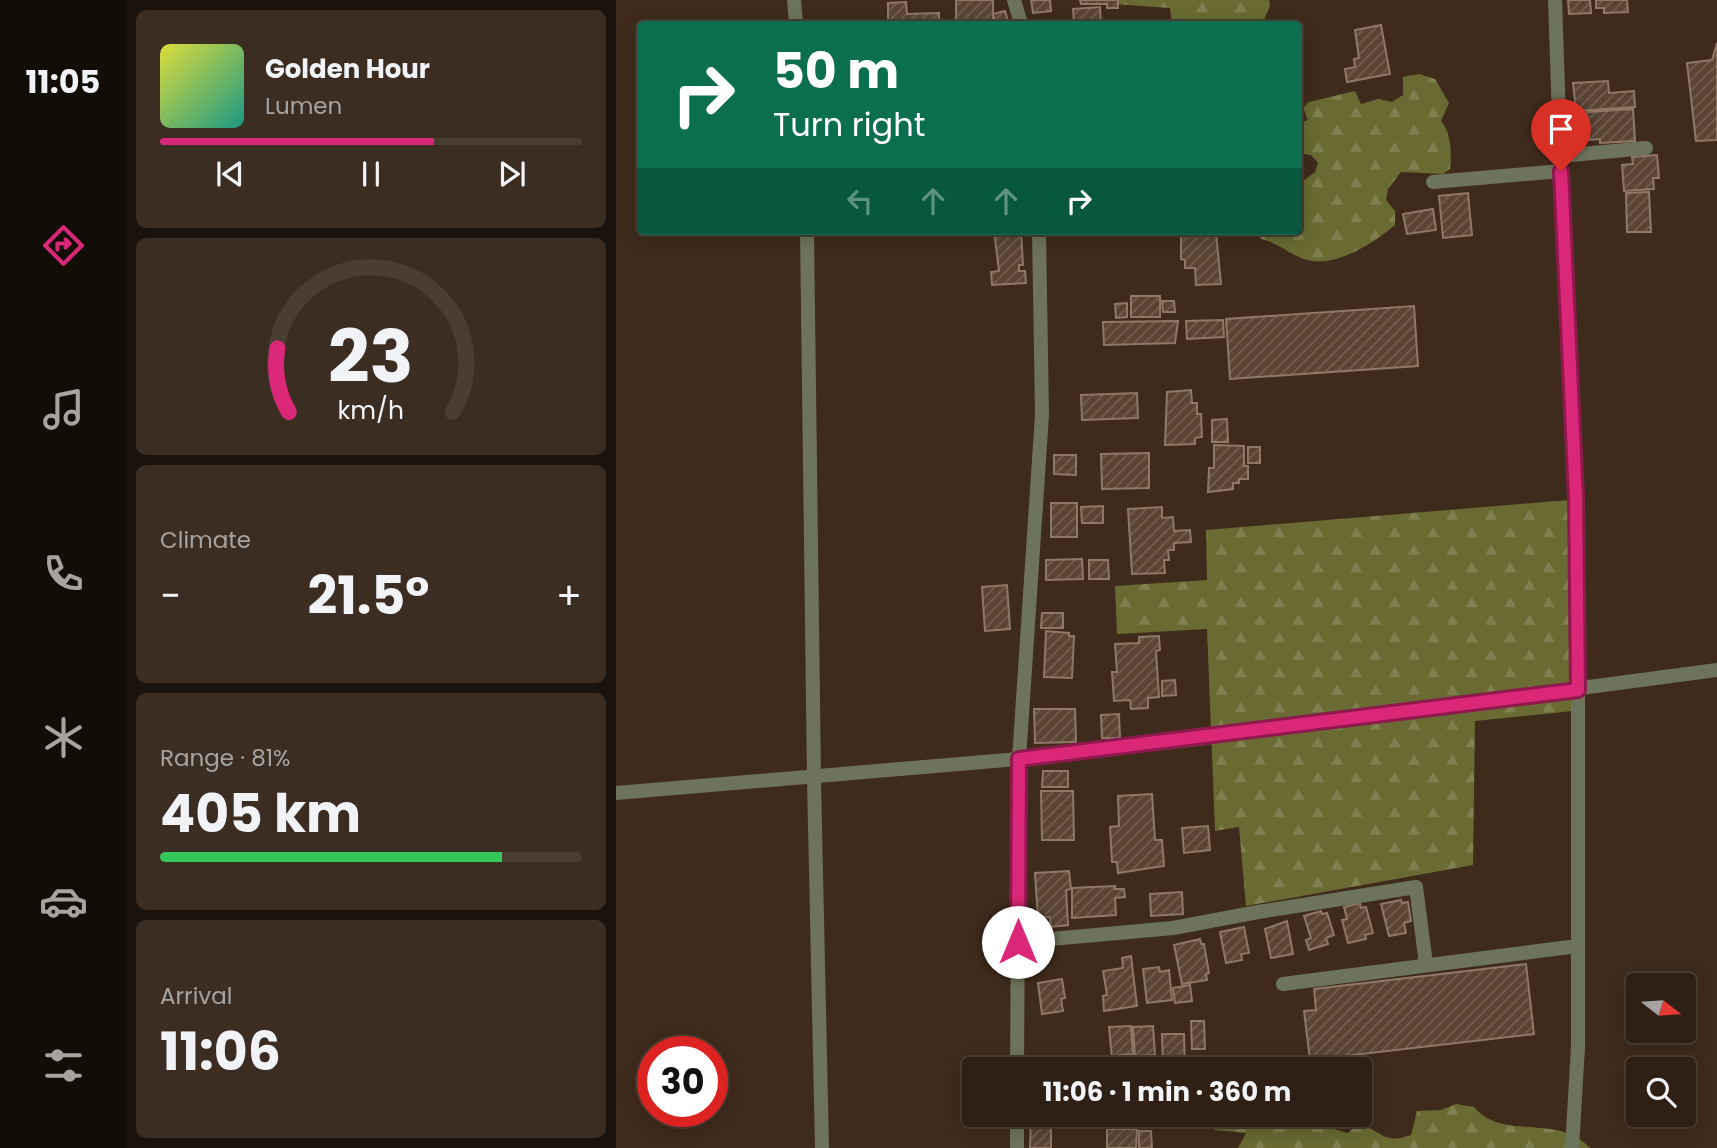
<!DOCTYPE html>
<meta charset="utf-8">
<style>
body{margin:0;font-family:Poppins,sans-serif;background:#3b2d22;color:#f1f3f6;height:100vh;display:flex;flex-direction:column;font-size:26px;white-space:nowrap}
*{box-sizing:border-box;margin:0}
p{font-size:23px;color:#a7a3a0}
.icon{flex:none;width:38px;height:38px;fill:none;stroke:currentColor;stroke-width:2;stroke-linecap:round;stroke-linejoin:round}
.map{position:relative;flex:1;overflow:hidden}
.details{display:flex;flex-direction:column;gap:10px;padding:10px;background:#1a120c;width:490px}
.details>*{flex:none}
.top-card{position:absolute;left:21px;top:21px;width:665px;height:214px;border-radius:7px;box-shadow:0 4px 18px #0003,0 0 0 2px #4a3e34;background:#0b6e4f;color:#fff;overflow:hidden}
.needle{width:46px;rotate:107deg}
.controls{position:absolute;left:1010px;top:973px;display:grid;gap:14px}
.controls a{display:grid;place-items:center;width:70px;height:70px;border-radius:7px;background:#2f2015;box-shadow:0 4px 18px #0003,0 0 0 2px #4a3e34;font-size:35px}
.speed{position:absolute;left:21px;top:1036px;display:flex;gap:14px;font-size:35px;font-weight:700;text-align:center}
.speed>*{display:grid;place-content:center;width:91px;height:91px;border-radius:50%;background:#2f2015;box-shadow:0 4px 18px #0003,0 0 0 2px #4a3e34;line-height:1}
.speed .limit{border:10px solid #d22;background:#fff;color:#111}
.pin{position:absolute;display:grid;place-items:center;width:60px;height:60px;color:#fff;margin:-72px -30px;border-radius:50% 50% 50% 0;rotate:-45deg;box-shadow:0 0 7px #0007}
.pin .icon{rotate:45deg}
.me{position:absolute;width:77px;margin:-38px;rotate:0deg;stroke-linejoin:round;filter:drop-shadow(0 0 5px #0008)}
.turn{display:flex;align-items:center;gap:24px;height:147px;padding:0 21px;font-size:32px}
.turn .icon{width:91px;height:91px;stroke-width:2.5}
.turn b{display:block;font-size:49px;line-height:60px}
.lanes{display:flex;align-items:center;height:66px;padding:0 21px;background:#0003;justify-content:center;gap:35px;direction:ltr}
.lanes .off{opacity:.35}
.big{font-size:52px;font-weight:700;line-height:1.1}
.details .card{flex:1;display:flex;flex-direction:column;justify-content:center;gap:10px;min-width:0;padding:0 24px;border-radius:10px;background:#3b2d22}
.details .dial{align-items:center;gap:0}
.dial svg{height:182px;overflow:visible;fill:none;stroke:#4a3e34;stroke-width:7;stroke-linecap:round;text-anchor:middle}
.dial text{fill:#f1f3f6;stroke:none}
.song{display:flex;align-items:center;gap:21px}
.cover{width:84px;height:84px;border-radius:10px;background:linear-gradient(135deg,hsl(60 70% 55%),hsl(170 70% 35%))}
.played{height:7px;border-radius:4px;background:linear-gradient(90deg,#db2777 65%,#4a3e34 65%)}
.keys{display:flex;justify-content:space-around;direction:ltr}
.heat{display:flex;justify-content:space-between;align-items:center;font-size:38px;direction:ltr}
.charge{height:10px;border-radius:5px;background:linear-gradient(90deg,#34c759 81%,#4a3e34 0)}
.trip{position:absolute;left:346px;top:1057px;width:410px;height:70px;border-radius:7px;background:#2f2015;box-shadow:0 4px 18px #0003,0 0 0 2px #4a3e34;font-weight:700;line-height:70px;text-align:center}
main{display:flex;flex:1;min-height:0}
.menu{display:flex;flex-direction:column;width:126px;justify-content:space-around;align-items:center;background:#130d08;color:#a7a3a0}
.menu .icon{width:49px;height:49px}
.menu .selected{color:#db2777}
.menu b{font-size:32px;color:#f1f3f6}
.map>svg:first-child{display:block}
.forest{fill:url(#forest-firs)}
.building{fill:url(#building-hatch);stroke:#8f7867;stroke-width:2}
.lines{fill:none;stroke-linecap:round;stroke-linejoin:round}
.service{stroke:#6e735b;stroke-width:14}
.minor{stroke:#6e735b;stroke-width:14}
.tertiary{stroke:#6e735b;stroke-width:14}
.route-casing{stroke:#8e194d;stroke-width:18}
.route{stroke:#db2777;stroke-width:12}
</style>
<main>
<nav class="menu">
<b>11:05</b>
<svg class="icon selected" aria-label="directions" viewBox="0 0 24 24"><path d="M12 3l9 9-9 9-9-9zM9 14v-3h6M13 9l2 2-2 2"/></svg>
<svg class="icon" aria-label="music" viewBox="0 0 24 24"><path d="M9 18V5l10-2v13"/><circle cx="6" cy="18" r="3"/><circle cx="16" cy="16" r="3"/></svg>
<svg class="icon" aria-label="phone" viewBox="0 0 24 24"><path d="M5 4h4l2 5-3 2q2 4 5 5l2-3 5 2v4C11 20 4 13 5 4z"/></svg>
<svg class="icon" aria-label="climate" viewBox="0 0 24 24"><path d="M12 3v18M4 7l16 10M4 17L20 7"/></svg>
<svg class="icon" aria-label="car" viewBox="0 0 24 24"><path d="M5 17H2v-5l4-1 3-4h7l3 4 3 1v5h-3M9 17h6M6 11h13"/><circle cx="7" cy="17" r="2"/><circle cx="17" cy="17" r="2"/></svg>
<svg class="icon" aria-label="filters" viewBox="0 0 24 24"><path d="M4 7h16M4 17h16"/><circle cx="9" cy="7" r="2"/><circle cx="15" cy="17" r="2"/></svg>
</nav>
<section class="details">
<div class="card">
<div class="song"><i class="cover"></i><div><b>Golden Hour</b><p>Lumen</p></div></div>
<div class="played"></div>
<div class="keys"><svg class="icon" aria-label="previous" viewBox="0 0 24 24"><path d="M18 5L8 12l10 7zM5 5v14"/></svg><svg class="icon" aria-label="pause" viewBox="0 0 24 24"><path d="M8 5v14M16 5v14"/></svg><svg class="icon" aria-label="next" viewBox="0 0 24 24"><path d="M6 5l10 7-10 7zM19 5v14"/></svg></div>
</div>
<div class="card dial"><svg viewBox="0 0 100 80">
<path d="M14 69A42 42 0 1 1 86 69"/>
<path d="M14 69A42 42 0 0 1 9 41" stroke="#db2777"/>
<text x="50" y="56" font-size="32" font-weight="700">23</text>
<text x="50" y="72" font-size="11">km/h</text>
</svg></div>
<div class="card"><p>Climate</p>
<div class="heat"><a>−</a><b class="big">21.5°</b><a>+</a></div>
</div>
<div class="card"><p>Range · 81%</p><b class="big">405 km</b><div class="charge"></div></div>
<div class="card"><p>Arrival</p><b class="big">11:06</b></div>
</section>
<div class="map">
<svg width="1101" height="1148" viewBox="0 0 1101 1148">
<defs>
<pattern id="forest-firs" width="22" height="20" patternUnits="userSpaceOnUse" patternTransform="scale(1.75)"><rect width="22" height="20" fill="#696b32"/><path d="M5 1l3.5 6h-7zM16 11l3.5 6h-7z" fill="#7f804f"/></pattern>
<pattern id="building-hatch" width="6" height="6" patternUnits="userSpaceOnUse" patternTransform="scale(1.75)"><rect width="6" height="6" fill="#5a4535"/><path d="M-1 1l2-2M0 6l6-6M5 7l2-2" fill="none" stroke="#725f51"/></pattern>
</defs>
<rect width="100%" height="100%" fill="#3f2b1c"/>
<path class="forest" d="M498,0H653L654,6L646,24H556L554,8L498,4Z
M803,74L819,79L833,103L825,121C835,132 836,154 834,169L827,174L785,172L772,189L770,200L779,211V225C757,244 715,271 685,258C671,252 660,242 645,239L642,231H682L683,184L699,172L702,163L695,155L683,153V123L692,120L687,108L693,102L739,91L745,104L762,99L776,102L787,95V77Z
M953,500L956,711L859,721L857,865L630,906L623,827L599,831L591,629L501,634L499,586L591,580L590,530Z
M840,1104L858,1107C887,1142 940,1112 974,1148H622L630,1133L599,1130L575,1116L546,1126L512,1119L494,1121L493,1115H708L710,1127L732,1133L741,1124C765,1128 765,1146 795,1135L801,1111L825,1110Z"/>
<path class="building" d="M340,0H377V24H340Z
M415,0H434L435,11L417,13Z
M464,0H502V8H491V4H465Z
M952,0H974L975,13L953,14Z
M980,0H1011L1012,12L988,13V8H980Z
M290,2L291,14L323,13V24H272V3Z
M484,7L485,24H458L457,9Z
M389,11L393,24H380L377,14Z
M765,25L774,74L731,82L729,69L739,67L738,59L743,58L739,30Z
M1101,43V140L1080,141L1071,63L1096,60Z
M992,81L993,93L1018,91L1019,107L960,111L957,83Z
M1017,109L1019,141L984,143V139L973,140L971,112Z
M1041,155L1043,178H1037L1038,189L1008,191L1006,165L1017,164L1016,157Z
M1033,192L1035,232H1011L1010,193Z
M852,193L856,235L827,238L823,196Z
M817,209L820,230L791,234L787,214Z
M405,231L407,265H403V271H409L410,283L376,285L375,272L383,271L378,231Z
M565,231L600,233L605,284L580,285L579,268H569V260L565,259Z
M515,296H544V317H515Z
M546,301H558L559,312H547Z
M511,303V317L500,318L499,304Z
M798,306L802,366L614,379L610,319Z
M607,320L608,337L571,339L570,321Z
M562,321L559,343L488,345L487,322Z
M575,390L576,403H581V414H585L586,437L579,438V444L549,445L551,392Z
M521,393L522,418L466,420L465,395Z
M611,419L612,442H596V420Z
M598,445L628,446V466H632V479H623V483H617V489L592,492L593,468H598Z
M632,447H644V463H632Z
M533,453V488L486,489L485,454Z
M438,455H460V475L438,474Z
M435,503H461V537H435Z
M487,506V523H466L465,507Z
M546,507V518L557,517L558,531L574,530L575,542L558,543V550H552L553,560H548L549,573L516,574L512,509Z
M466,559L467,579L430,580V560Z
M473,560H492L493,579H473Z
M391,585L394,629L369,631L366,587Z
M426,613H447V628H425Z
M430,631L453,633V636H458L456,678L428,677Z
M543,636L544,650L540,651L543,697L532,698V708L515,709L514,700L498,701L496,672H501L499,644L523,643V637Z
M559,680L560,695L546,696V681Z
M418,709H459L460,742L419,743Z
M503,714L504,738H486L485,715Z
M427,771H452V787H426Z
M425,791H457L458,840H426Z
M536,794L539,840H546L548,866L502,873L501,862H496L494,827L503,826L502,796Z
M592,826L594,850L568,853L566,828Z
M453,871L455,889L450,890L452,925L435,927L434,917L422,918L419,873Z
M499,886V889H508L509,897L499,898L500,915L456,918V888Z
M566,892L567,914L535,916L534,894Z
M785,900L786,903L792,902L795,921L788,923L790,933L773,936L765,904Z
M744,903L745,908L750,907L757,933L749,935L750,939L732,943L726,920L731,919L728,907Z
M705,911L706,914L711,913L718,935L710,938L712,944L693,950L690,940L695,938L688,916Z
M671,921L677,954L655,958L649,929Z
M628,927L633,953L625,954L626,960L610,963L604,932Z
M584,939L585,944H588L593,973L590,974L591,980L566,984L558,945Z
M515,956L521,1006L488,1011L487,996L491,995L487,971L507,968L506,958Z
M910,964L918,1034L694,1060L688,1011L700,1010L698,989Z
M543,967L544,972L553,970L556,1000L531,1003L527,969Z
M446,979L449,998L445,999L447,1011L426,1014L422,983Z
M574,985L576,1001L559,1003L557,988Z
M575,1021H588L589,1049H576Z
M515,1026L517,1054L503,1055V1059H496L493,1027Z
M537,1026L539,1055L519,1056L517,1027Z
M546,1034H568L569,1069H547Z
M525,1059V1069H502V1060Z
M415,1115H435V1148H414Z
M491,1129H521L520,1148H491Z
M523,1131H535L536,1148H523Z"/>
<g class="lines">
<path class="service" d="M945,156L1030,148
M947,236L951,265L960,497L962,690V1047L956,1148
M403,759L581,739L1101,670
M402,942L557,928L642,912L800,887L810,964
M667,984L961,946"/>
<path class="minor" d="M398,0L405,24
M939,0L947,236
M817,182L945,171
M198,779L206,1148
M0,793L403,759
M401,1069L403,759L426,415L423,231
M401,1148V1115"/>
<path class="tertiary" d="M178,0L180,24
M191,231L198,779"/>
</g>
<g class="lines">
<defs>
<path id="route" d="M402,942L403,759L962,690L960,497L945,171"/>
</defs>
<use href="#route" class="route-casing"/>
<use href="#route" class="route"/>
</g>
</svg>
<div class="controls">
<a><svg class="needle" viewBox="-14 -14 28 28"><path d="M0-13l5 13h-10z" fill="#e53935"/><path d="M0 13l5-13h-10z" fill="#a7a3a0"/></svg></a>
<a><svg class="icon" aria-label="search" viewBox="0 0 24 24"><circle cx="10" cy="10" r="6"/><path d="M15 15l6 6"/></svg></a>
</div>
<div class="speed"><div class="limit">30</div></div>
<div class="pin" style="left:945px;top:171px;background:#d93025"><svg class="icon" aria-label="arrive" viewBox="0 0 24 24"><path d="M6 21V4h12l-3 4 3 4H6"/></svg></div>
<svg class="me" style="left:402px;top:942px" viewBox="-20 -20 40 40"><circle r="19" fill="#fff"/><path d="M0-13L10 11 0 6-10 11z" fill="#db2777"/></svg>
<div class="trip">11:06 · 1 min · 360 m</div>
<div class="top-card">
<div class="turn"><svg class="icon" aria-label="right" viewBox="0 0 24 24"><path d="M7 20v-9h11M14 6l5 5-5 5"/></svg><div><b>50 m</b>Turn right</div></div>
<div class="lanes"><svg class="icon off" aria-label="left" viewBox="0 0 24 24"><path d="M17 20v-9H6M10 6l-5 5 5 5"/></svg><svg class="icon off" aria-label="ahead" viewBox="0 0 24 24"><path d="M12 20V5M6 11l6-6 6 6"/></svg><svg class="icon off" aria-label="ahead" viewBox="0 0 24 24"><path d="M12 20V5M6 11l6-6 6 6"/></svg><svg class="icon" aria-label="right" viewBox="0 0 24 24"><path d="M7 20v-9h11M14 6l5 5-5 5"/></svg></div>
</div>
</div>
</main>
